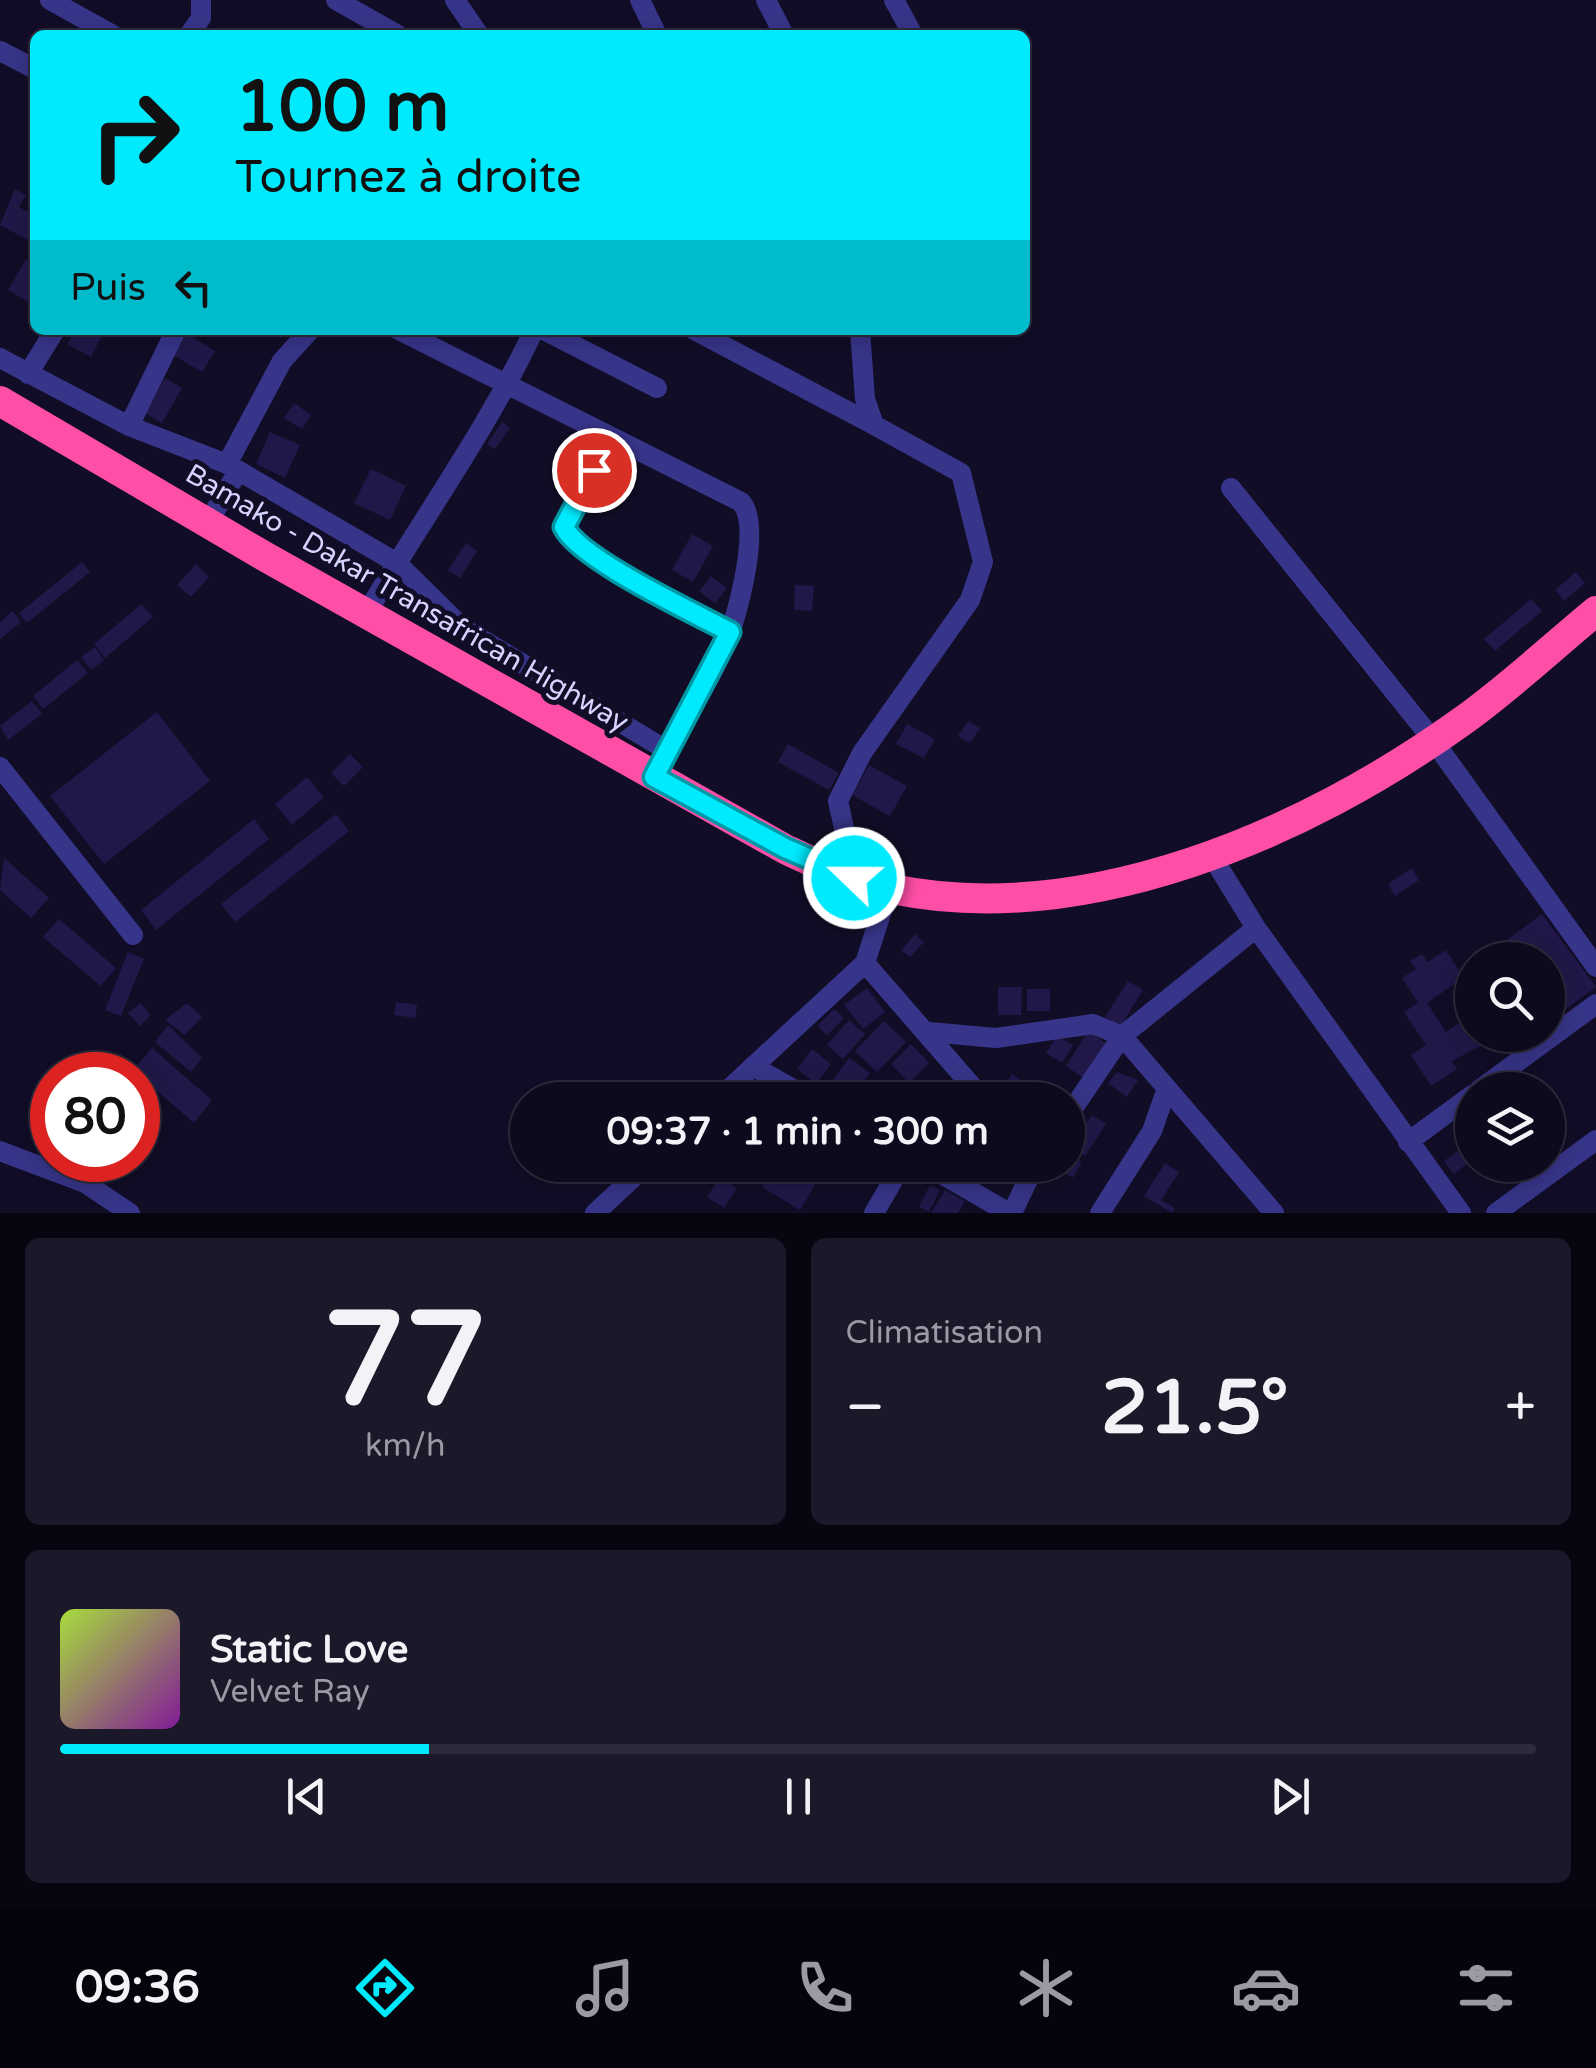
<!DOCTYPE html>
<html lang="fr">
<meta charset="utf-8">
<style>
body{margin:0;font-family:"Varela Round",sans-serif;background:#1b182a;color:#f1f3f6;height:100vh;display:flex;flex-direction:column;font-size:38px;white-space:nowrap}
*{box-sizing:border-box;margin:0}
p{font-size:32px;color:#9a9aa4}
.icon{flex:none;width:55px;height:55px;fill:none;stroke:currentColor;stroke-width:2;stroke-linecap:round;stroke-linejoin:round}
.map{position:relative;height:1213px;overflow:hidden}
.sheet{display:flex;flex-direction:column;gap:25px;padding:25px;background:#070610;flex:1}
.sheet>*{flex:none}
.banner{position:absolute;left:30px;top:30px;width:1000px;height:305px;border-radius:15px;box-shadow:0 5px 25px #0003,0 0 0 2px #2d2b3b;background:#00eafe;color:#111;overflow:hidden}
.controls{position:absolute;left:1455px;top:942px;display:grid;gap:20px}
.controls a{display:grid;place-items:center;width:110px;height:110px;border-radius:50%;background:#0d0a1d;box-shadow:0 5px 25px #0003,0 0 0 2px #2d2b3b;font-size:50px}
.speed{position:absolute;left:30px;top:1052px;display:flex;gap:20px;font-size:50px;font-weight:700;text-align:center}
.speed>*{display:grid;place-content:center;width:130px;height:130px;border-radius:50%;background:#0d0a1d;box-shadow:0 5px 25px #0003,0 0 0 2px #2d2b3b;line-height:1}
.speed .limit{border:15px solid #d22;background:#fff;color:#111}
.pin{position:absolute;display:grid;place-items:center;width:85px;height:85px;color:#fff;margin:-42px;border:5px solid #fff;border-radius:50%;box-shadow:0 2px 10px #0007}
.me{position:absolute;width:110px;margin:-55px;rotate:292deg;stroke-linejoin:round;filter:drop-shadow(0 0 8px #0008)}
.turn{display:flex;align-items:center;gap:35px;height:210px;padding:0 40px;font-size:45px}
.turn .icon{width:130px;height:130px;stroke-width:2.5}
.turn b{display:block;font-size:70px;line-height:85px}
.then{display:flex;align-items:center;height:95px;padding:0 40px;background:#0003;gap:20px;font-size:38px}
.big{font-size:75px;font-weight:800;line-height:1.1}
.sheet .card{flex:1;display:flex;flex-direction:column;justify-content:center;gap:15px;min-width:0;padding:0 35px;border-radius:15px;background:#1b182a}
.sheet .dial{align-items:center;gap:0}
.dial b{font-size:130px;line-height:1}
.song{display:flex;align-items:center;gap:30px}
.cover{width:120px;height:120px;border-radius:15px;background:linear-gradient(135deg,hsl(80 70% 55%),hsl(290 70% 35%))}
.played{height:10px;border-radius:5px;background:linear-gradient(90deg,#00eafe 25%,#2d2b3b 25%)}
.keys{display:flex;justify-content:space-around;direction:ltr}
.heat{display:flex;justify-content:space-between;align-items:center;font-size:55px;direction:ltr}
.sheet .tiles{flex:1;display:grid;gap:25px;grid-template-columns:1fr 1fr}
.card:last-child{grid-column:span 2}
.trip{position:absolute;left:510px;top:1082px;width:575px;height:100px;border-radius:50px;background:#0d0a1d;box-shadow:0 5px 25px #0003,0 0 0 2px #2d2b3b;font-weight:800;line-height:100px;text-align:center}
.tabs{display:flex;height:160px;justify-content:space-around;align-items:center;background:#05040c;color:#9a9aa4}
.tabs .icon{width:70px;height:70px}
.tabs .active{color:#00eafe}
.tabs b{font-size:45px;color:#f1f3f6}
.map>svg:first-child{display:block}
.building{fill:#211849}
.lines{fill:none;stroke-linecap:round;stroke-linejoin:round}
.minor{stroke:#373589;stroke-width:20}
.highway{stroke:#ff4ea6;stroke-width:30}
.route-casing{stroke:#0098a5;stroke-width:25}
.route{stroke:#00eafe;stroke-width:18}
.labels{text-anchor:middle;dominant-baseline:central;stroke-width:10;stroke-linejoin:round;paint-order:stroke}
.street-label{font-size:28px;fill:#d7d3ff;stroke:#110d27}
</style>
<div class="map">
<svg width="1596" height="1213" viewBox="0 0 1596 1213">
<rect width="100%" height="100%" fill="#110d27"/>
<path class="building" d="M15,189L26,195L19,207L35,216L32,242L0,225Z
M26,259L35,264V306L8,290Z
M75,330H105L91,357L67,344Z
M186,333L215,351L202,372L173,355Z
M165,378L182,388L162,423L145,413Z
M294,403L311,415L302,429L284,418Z
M502,422L510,428L495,449L487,444Z
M270,432L300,445L285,478L256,464Z
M371,469L406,486L390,520L354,503Z
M692,534L713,546L693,582L672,570Z
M466,543L477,551L460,578L448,570Z
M82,562L90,572L27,623L19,613Z
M196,564L209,577L191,597L177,585Z
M1576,572L1585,583L1564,601L1555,590Z
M711,576L727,588L715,603L699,591Z
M795,585L814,586L812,611L794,610Z
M1531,599L1542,611L1495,651L1484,639Z
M141,604L153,617L105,658L94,644Z
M13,611L21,622L0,639V622Z
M95,647L104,660L91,670L81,657Z
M77,660L88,673L43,709L33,696Z
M32,701L42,714L8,740L0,726Z
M157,712L210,781L104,864L50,796Z
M968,721L980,728L970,743L958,736Z
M907,724L935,739L924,758L896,744Z
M788,744L839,773L829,790L778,762Z
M350,754L363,767L344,786L331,773Z
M869,765L907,786L890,816L852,795Z
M307,777L324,797L292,825L275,804Z
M336,814L349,831L235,922L221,904Z
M254,819L269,839L156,930L141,910Z
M4,858L49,898L31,918L0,890Z
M1412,868L1419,880L1395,896L1388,884Z
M1542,914L1596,987L1554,1018L1548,1009V960H1511L1500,945Z
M59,919L116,968L101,986L43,937Z
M915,934L924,942L910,957L901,950Z
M1446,950L1461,974L1472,967V1008L1456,983L1427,1003L1446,1032L1472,1014V1035H1501L1452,1061L1457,1069L1431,1086L1411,1055L1426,1045L1404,1012L1418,1003L1402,978L1416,969L1410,961L1422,954L1428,962Z
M128,952L144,959L121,1016L105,1010Z
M1128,981L1143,990L1120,1027L1105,1017Z
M998,987H1022L1021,1015H998Z
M867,988L885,1012L863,1029L844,1005Z
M1027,989H1050V1011H1027Z
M396,1002L417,1005L415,1018L394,1015Z
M140,1003L151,1015L140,1026L128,1013Z
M187,1003L202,1017L185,1035L165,1020Z
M834,1009L844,1018L827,1035L817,1026Z
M849,1020L865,1034L843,1059L827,1045Z
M884,1021L906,1042L877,1072L855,1051Z
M168,1025L202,1058L191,1072L155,1042Z
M1088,1031L1107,1044L1085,1079L1066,1066Z
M1057,1036L1073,1045L1062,1063L1046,1053Z
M911,1044L929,1063L909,1083L891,1064Z
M152,1048L212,1100L194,1123L133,1070Z
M812,1049L831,1064L816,1084L797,1069Z
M849,1058L870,1073L850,1100L829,1085Z
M1117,1072L1138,1080L1127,1097L1108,1083Z
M1012,1074L1034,1089L1027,1100H1002L999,1094Z
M1092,1115L1106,1124L1085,1156L1071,1147Z
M1472,1141V1160L1454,1174L1444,1161Z
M1068,1153L1082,1162L1073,1178L1051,1165H1068Z
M1165,1163L1179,1172L1161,1200L1175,1208L1172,1213L1144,1196Z
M775,1165H787L816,1183L800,1210L762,1187Z
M720,1177L737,1188L724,1208L707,1197Z
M930,1185L940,1190L929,1212L919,1207Z
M945,1190L965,1201L958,1213H931Z"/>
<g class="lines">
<path class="minor" d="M50,0L113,35
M336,0L398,35
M455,0L479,35
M640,0L657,35
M766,0L784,35
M894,0L913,35
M189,35L201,18V0
M0,51L35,69
M399,330L741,502C761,524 740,602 731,630C717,671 682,722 662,762
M544,330L657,388
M694,330L874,425
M0,358L129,426L227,464L397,563L463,628L668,751
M28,374L55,330
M129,426L176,330
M611,441L564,527C578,559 695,613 730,632
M227,464L282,361L310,330
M1231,488L1433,740L1596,967
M208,523L238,471
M366,614C422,519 487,430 534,330
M0,767L133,935
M1210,853L1256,928L1461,1213
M855,878L838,801L862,753L970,600L983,562L961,473L874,425L865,399L860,330
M865,963L984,1100
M929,1032L996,1038L1093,1024L1122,1036L1274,1213
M753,1066L812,1100
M1479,1090L1596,1004
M717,1100L865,963L889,889
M1068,1116L1122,1036L1256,928
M1408,1142L1472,1095
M0,1151L85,1183L130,1213
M926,1165L1009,1213
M595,1213L647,1165
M874,1213L902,1165
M1012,1213L1035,1165
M1100,1213L1152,1131L1166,1091
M1496,1213L1596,1140"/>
<path class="highway" d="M0,401L264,556L785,849C819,865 854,882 892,889C1086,929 1305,834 1461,722C1509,688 1551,648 1596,611"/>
</g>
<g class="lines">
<defs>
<path id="route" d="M594,470L564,527C579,559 695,613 730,632L654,777L785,848L854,878"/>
</defs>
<use href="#route" class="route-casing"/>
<use href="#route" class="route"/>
</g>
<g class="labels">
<g class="street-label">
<text transform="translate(407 598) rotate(30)">Bamako - Dakar Transafrican Highway</text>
</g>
</g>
</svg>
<div class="controls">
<a><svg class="icon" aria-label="search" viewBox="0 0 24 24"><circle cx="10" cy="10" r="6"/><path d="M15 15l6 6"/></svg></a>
<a><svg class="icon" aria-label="layers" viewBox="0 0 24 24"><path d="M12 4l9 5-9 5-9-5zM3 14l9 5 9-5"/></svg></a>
</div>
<div class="speed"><div class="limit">80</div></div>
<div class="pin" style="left:594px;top:470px;background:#d93025"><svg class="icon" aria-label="arrive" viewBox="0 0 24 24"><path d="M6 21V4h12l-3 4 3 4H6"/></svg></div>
<svg class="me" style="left:854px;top:878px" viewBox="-20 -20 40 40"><circle r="17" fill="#00eafe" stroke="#fff" stroke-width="3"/><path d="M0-11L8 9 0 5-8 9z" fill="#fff"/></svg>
<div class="trip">09:37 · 1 min · 300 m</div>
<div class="banner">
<div class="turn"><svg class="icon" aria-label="right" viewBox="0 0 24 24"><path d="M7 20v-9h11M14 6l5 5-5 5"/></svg><div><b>100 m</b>Tournez à droite</div></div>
<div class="then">Puis<svg class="icon" aria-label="left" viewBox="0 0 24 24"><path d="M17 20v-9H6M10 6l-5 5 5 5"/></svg></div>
</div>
</div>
<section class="sheet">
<div class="tiles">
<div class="card dial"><b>77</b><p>km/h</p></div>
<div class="card"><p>Climatisation</p>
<div class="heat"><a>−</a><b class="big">21.5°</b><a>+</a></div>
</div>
<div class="card">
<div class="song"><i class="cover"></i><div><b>Static Love</b><p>Velvet Ray</p></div></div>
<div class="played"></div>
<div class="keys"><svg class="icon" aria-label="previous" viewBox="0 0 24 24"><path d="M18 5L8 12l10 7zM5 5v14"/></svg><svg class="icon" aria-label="pause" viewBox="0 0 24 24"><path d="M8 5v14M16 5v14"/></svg><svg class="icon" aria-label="next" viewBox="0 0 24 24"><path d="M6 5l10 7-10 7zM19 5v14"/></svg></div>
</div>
</div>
</section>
<nav class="tabs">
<b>09:36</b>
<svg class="icon active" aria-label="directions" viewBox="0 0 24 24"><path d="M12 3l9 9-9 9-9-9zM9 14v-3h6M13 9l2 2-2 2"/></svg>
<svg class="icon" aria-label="music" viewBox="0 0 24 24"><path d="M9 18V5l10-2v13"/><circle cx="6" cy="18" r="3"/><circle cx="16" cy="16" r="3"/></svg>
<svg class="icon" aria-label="phone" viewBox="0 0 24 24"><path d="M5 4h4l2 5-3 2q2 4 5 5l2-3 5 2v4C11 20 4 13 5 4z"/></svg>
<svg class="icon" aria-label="climate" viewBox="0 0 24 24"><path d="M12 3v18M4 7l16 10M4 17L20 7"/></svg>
<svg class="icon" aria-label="car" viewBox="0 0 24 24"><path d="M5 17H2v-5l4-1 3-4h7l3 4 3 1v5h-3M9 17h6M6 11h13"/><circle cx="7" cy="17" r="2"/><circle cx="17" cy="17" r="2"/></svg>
<svg class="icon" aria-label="filters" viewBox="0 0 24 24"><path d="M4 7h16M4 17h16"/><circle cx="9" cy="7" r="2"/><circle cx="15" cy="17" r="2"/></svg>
</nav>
